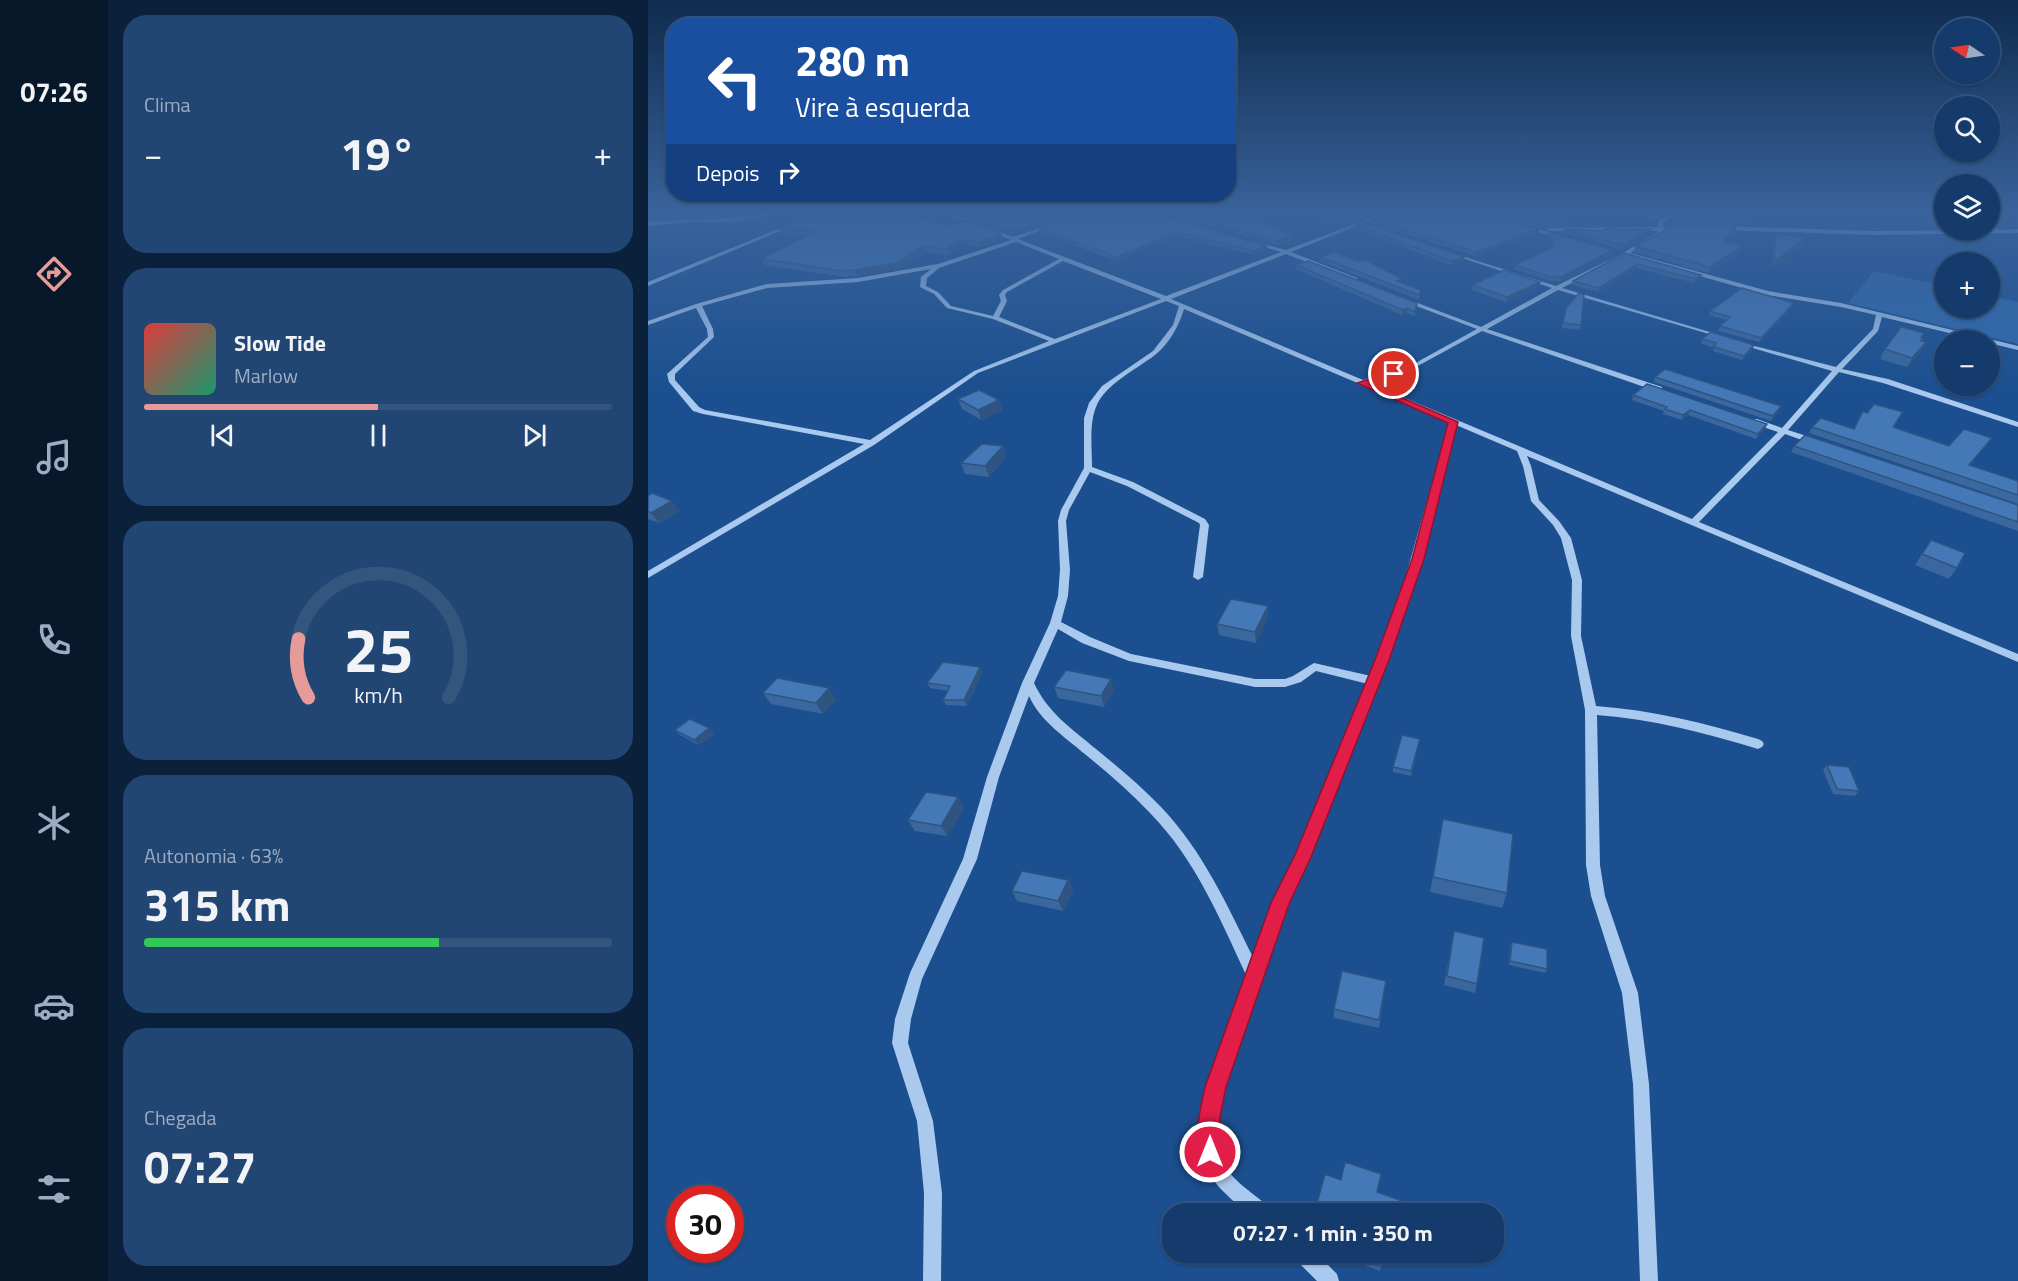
<!DOCTYPE html>
<html lang="pt">
<meta charset="utf-8">
<style>
body{margin:0;font-family:"Titillium Web",sans-serif;background:#214673;color:#f1f3f6;height:100vh;display:flex;flex-direction:column;font-size:22px;white-space:nowrap}
*{box-sizing:border-box;margin:0}
p{font-size:20px;color:#9dadc1}
.icon{flex:none;width:33px;height:33px;fill:none;stroke:currentColor;stroke-width:2;stroke-linecap:round;stroke-linejoin:round}
.map{position:relative;flex:1;overflow:hidden}
.side{display:flex;flex-direction:column;gap:15px;padding:15px;background:#0b203b;width:540px}
.side>*{flex:none}
.hud{position:absolute;left:18px;top:18px;width:570px;height:183px;border-radius:24px;box-shadow:0 2px 4px #0004,0 0 0 2px #33557e;background:#1a4fa0;color:#fff;overflow:hidden}
.needle{width:39px;rotate:283deg}
.fabs{position:absolute;left:1286px;top:18px;display:grid;gap:12px}
.fabs a{display:grid;place-items:center;width:66px;height:66px;border-radius:50%;background:#143b6b;box-shadow:0 2px 4px #0004,0 0 0 2px #33557e;font-size:30px}
.speed{position:absolute;left:18px;top:1185px;display:flex;gap:12px;font-size:30px;font-weight:700;text-align:center}
.speed>*{display:grid;place-content:center;width:78px;height:78px;border-radius:50%;background:#143b6b;box-shadow:0 2px 4px #0004,0 0 0 2px #33557e;line-height:1}
.speed .limit{border:9px solid #d22;background:#fff;color:#111}
.pin{position:absolute;display:grid;place-items:center;width:51px;height:51px;color:#fff;margin:-26px;border:3px solid #fff;border-radius:50%;box-shadow:0 2px 6px #0007}
.me{position:absolute;width:66px;margin:-33px;rotate:0deg;stroke-linejoin:round;filter:drop-shadow(0 0 4px #0008)}
.turn{display:flex;align-items:center;gap:21px;height:126px;padding:0 30px;font-size:27px}
.turn .icon{width:78px;height:78px;stroke-width:2.5}
.turn b{display:block;font-size:42px;line-height:51px}
.then{display:flex;align-items:center;height:57px;padding:0 30px;background:#0003;gap:12px;font-size:22px}
.big{font-size:45px;font-weight:700;line-height:1.1}
.side .card{flex:1;display:flex;flex-direction:column;justify-content:center;gap:9px;min-width:0;padding:0 21px;border-radius:24px;background:#214673}
.side .dial{align-items:center;gap:0}
.dial svg{height:156px;overflow:visible;fill:none;stroke:#33557e;stroke-width:7;stroke-linecap:round;text-anchor:middle}
.dial text{fill:#f1f3f6;stroke:none}
.song{display:flex;align-items:center;gap:18px}
.cover{width:72px;height:72px;border-radius:9px;background:linear-gradient(135deg,hsl(0 70% 55%),hsl(160 70% 35%))}
.played{height:6px;border-radius:3px;background:linear-gradient(90deg,#e69b98 50%,#33557e 50%)}
.keys{display:flex;justify-content:space-around;direction:ltr}
.heat{display:flex;justify-content:space-between;align-items:center;font-size:33px;direction:ltr}
.charge{height:9px;border-radius:4px;background:linear-gradient(90deg,#34c759 63%,#33557e 0)}
.trip{position:absolute;left:514px;top:1203px;width:342px;height:60px;border-radius:24px;background:#143b6b;box-shadow:0 2px 4px #0004,0 0 0 2px #33557e;font-weight:700;line-height:60px;text-align:center}
main{display:flex;flex:1;min-height:0}
.tabs{display:flex;flex-direction:column;width:108px;justify-content:space-around;align-items:center;background:#08182b;color:#9dadc1}
.tabs .icon{width:42px;height:42px}
.tabs .active{color:#e69b98}
.tabs b{font-size:27px;color:#f1f3f6}
.map>svg:first-child{display:block}
.green{fill:#2e69ad}
.lines{fill:none;stroke-linecap:round;stroke-linejoin:round}
.minor{fill:#a9c9ee;fill-rule:evenodd}
.wall{fill:#3a679d}
.shaded-wall{fill:#305480}
.building{fill:#4478b7;stroke:#305480;stroke-width:1.5}
.route{fill:#e11d48;stroke:#92132f;stroke-width:1.5}
</style>
<main>
<nav class="tabs">
<b>07:26</b>
<svg class="icon active" aria-label="directions" viewBox="0 0 24 24"><path d="M12 3l9 9-9 9-9-9zM9 14v-3h6M13 9l2 2-2 2"/></svg>
<svg class="icon" aria-label="music" viewBox="0 0 24 24"><path d="M9 18V5l10-2v13"/><circle cx="6" cy="18" r="3"/><circle cx="16" cy="16" r="3"/></svg>
<svg class="icon" aria-label="phone" viewBox="0 0 24 24"><path d="M5 4h4l2 5-3 2q2 4 5 5l2-3 5 2v4C11 20 4 13 5 4z"/></svg>
<svg class="icon" aria-label="climate" viewBox="0 0 24 24"><path d="M12 3v18M4 7l16 10M4 17L20 7"/></svg>
<svg class="icon" aria-label="car" viewBox="0 0 24 24"><path d="M5 17H2v-5l4-1 3-4h7l3 4 3 1v5h-3M9 17h6M6 11h13"/><circle cx="7" cy="17" r="2"/><circle cx="17" cy="17" r="2"/></svg>
<svg class="icon" aria-label="filters" viewBox="0 0 24 24"><path d="M4 7h16M4 17h16"/><circle cx="9" cy="7" r="2"/><circle cx="15" cy="17" r="2"/></svg>
</nav>
<section class="side">
<div class="card"><p>Clima</p>
<div class="heat"><a>−</a><b class="big">19°</b><a>+</a></div>
</div>
<div class="card">
<div class="song"><i class="cover"></i><div><b>Slow Tide</b><p>Marlow</p></div></div>
<div class="played"></div>
<div class="keys"><svg class="icon" aria-label="previous" viewBox="0 0 24 24"><path d="M18 5L8 12l10 7zM5 5v14"/></svg><svg class="icon" aria-label="pause" viewBox="0 0 24 24"><path d="M8 5v14M16 5v14"/></svg><svg class="icon" aria-label="next" viewBox="0 0 24 24"><path d="M6 5l10 7-10 7zM19 5v14"/></svg></div>
</div>
<div class="card dial"><svg viewBox="0 0 100 80">
<path d="M14 69A42 42 0 1 1 86 69"/>
<path d="M14 69A42 42 0 0 1 9 39" stroke="#e69b98"/>
<text x="50" y="56" font-size="32" font-weight="700">25</text>
<text x="50" y="72" font-size="11">km/h</text>
</svg></div>
<div class="card"><p>Autonomia · 63%</p><b class="big">315 km</b><div class="charge"></div></div>
<div class="card"><p>Chegada</p><b class="big">07:27</b></div>
</section>
<div class="map">
<svg width="1370" height="1281" viewBox="0 0 1370 1281">
<rect width="100%" height="100%" fill="#1b4f8f"/>
<path class="green" d="M1226,271L1296,286V308H1341V296L1370,302V344L1200,303Z"/>
<g class="lines">
<path class="minor" d="M116,214H127L87,222H42L0,226V222C39,219 78,220 116,214Z
M167,214H173L0,286V282Z
M299,214H305L365,237L406,223V225L370,239L518,296L633,252L604,243V241L638,250L733,214H739L643,252L709,278V280H705L638,254L523,299L715,380L762,366L829,329L755,301V299H759L833,327L904,288L802,254V252L908,286L975,253L1011,231H901L899,228L1010,227V222L1013,220L994,214L1016,218L1022,214H1027L1015,223L1016,230L1029,224L1032,226L1016,233L982,253L1120,291L1193,303L1370,346V350L1341,343V340H1331L1234,317L1230,331L1194,369L1240,379L1370,422V427L1235,383L1191,372L1140,430L1171,440V444H1165L1137,434L1051,522L1370,654V662L879,456L883,466L891,500L911,521L923,538L934,580L933,636L948,706C1003,710 1057,723 1110,739L1114,741L1116,744L1114,747L1110,749C1057,733 1004,719 949,715L952,865L957,896L990,993L1001,1084L1010,1281H992L985,1084L974,993L943,896L938,865L937,710L923,636L924,580L913,538L905,525L883,501L875,466L869,451L808,425C788,505 768,584 739,661C714,727 686,793 659,859C642,901 627,943 611,986C593,1036 562,1099 571,1152C576,1177 605,1192 622,1208L625,1214C618,1214 608,1216 602,1214C595,1211 582,1198 577,1193C522,1143 578,1034 599,977C572,919 548,860 502,813C482,792 460,773 438,755C417,737 392,721 381,696L351,777L329,859L274,979L263,1019L260,1043L285,1121L294,1193L293,1281H275L276,1193L269,1121L244,1043L247,1019L262,973L315,859L339,777L374,683L402,623L410,596L412,570L410,521L413,510L436,468V418L441,403L454,386L505,351L525,325L531,306L518,301L330,373L226,445L0,578V571L216,444L55,414L45,411L21,382L19,374L60,337L59,329L48,308L0,325V321L48,304L119,284L210,278L290,264L363,240ZM368,242L411,259L355,290L351,295L353,301L345,316L303,306L290,292L278,286L279,278L291,268ZM978,255L1119,295L1193,307L1228,315L1225,329L1188,367L1091,342V344L1184,371L1134,428L1109,419H1103V423L1130,432L1044,519L721,383L766,368L834,331L1008,391H1014V387L839,329L910,290L1075,338V336L914,288ZM415,261L513,299L407,339L351,317L359,301L357,295L359,292ZM283,269L273,277L272,287L286,294L299,308L345,319L401,341L326,371L222,440L57,410L51,407L27,380V374L66,337L65,329L54,306L119,288L210,282ZM536,309L801,422L759,572L723,676L666,663L645,676L637,679H607L483,654L442,637L413,622L420,596L422,570L418,521L421,510L442,472L479,486L551,523L552,525L545,577L550,580L555,577L561,525L557,519L485,482L444,467C444,447 441,425 448,407C456,385 489,369 507,355C521,344 531,326 536,309ZM410,629L434,643L481,661L607,687H637L653,682L668,671L720,684L646,858L606,959C579,905 555,851 513,807C493,786 470,767 448,749C423,728 400,713 386,683Z
M1341,218L1351,230L1370,229V233L1225,235L1075,230L1072,228L1075,226L1225,231L1346,230L1341,224Z
M876,226H880L918,237L913,238L876,228Z
M645,1252H667L689,1274L691,1281H669L647,1259Z"/>
</g>
<path class="wall" d="M19,214H55L48,216Z
M342,214H423L365,235L332,222L331,218Z
M510,214L619,250L607,255L529,236L469,261L393,233L392,229Z
M520,214H596L645,235V239L630,245Z
M661,214H684L702,223L697,225Z
M687,214H733L712,219Z
M855,214H907L919,218L918,225H901L896,228L855,216Z
M1027,214H1105L1095,224L1045,222L1018,226Z
M725,219L891,229V233L827,256L725,223Z
M283,222L355,239L331,248L318,244L301,255L276,252L251,269L210,276L196,277L116,265L114,259L159,236L134,234L131,229Z
M708,225L815,261L803,265L707,229Z
M916,229L954,231L1004,229L1002,233L974,250L916,233Z
M901,232L965,250L964,255L912,282L902,281L866,269L867,265L905,247L900,236Z
M1087,232L1078,242L1094,246L1092,252L1060,273L986,252L987,246Z
M1128,234L1157,238L1155,245L1124,269L1126,241Z
M976,253L1053,275L1052,279L1046,283L988,268L950,292L924,285L925,281Z
M672,257L754,283L772,294L771,300L672,261Z
M648,265L769,308L767,316L759,313L754,315L648,269Z
M892,282L891,287L858,302L824,290L825,285Z
M1144,307L1111,342L1070,331L1072,326L1078,320L1061,315L1062,311Z
M918,308L933,325L932,330L914,328Z
M1054,339L1106,345L1104,350L1094,360L1065,351L1066,348L1053,343Z
M1274,341L1273,351L1259,367L1232,359L1237,349Z
M1007,377L1131,411L1123,421L1006,382Z
M985,395L1119,424L1117,429L1108,439L1040,415L1034,420L1015,414L1016,411L984,400Z
M310,399L351,400L354,410L333,420L314,409Z
M1251,419L1246,427L1301,446L1339,444L1322,465L1370,481V504L1161,433L1164,427L1206,429Z
M355,446L358,457L341,477L317,474L313,463Z
M1146,446L1370,505V531L1143,452Z
M0,496L32,511L11,523L0,519Z
M1283,540L1309,568L1301,579L1267,565Z
M620,617L608,643L571,635L569,624Z
M332,667L334,673L319,706L298,705L295,700L300,691L282,688L279,683Z
M406,687L466,690L456,707L410,698Z
M115,693L188,699L175,714L123,704Z
M61,728L66,734L51,745L32,735L27,730Z
M772,739L763,776L745,772V767Z
M1179,765L1211,791L1207,796L1185,794L1175,770Z
M310,797L316,808L299,836L267,831L260,820Z
M795,819L859,893L854,908L782,892Z
M420,880L425,890L415,911L369,901L364,891Z
M806,931L829,984L827,993L796,985Z
M864,942L899,969L897,973L861,965L862,946Z
M737,990L731,1028L686,1018V1009Z
M682,1252H736L732,1271Z"/>
<path class="shaded-wall" d="M411,214H423L365,235L364,231Z
M716,214H733L712,219V215Z
M1102,214H1105L1095,224L1097,220Z
M902,218L901,225L896,228L897,221Z
M1046,218L1045,222L1018,226L1019,222Z
M702,219V223L697,225V221Z
M1089,226L1087,232L1073,247L1075,241Z
M891,229V233L827,256L828,252Z
M1004,229L1002,233L974,250L975,245Z
M529,232V236L469,261L468,257Z
M353,234L355,239L331,248L330,243Z
M645,235V239L630,245V241Z
M1157,238L1155,245L1124,269L1126,262Z
M316,239L318,244L301,255L299,249Z
M274,246L276,252L251,269L210,276L207,270Z
M619,246V250L607,255L606,251Z
M1094,246L1092,252L1060,273L1062,267Z
M965,250L964,255L912,282L913,277Z
M816,257L815,261L803,265V261Z
M989,264L988,268L950,292L951,288Z
M1053,275L1052,279L1046,283L1047,279Z
M892,282L891,287L858,302L859,297Z
M1146,303L1144,307L1111,342L1113,338Z
M759,308V313L754,315L755,310Z
M1278,342L1273,351L1259,367L1264,358Z
M1106,345L1104,350L1094,360L1096,356Z
M351,400L354,410L333,420L330,410Z
M1133,406L1131,411L1123,421L1125,416Z
M1042,410L1040,415L1034,420L1035,415Z
M1119,424L1117,429L1108,439L1110,434Z
M355,446L358,457L341,477L337,466Z
M24,501L32,511L11,523L3,513Z
M620,606V617L608,643L607,632Z
M332,667L334,673L319,706L316,700Z
M463,679L466,690L456,707L453,696Z
M181,688L188,699L175,714L168,703Z
M61,728L66,734L51,745L46,740Z
M310,797L316,808L299,836L293,826Z
M420,880L425,890L415,911L410,901Z"/>
<path class="building" d="M165,214H267L283,222L302,226L320,220L353,234L330,243L316,239L299,249L274,246L249,263L207,270L194,271L114,259L168,231L131,229Z
M342,214H411L364,231L331,218Z
M430,214H510L619,246L606,251L529,232L468,257L392,229Z
M533,214H595L645,235L630,241Z
M673,214H684L702,219L697,221Z
M736,214H839L891,229L828,252L725,219Z
M873,214H907L919,218H902L897,221Z
M1027,214H1102L1097,220L1046,218L1019,222Z
M714,222L816,257L803,261L708,225Z
M1047,225L1089,226L1075,241L1094,246L1062,267L987,246L1025,226Z
M916,229L954,231L958,229H1004L975,245Z
M901,232L965,250L913,277H903L867,265L907,246Z
M1128,234L1157,238L1126,262Z
M687,252L710,262L717,260L754,279L749,281L773,290L771,295L672,257Z
M976,253L1053,275L1047,279L989,264L951,288L925,281Z
M660,261L769,303L767,312L759,308L755,310L648,265Z
M856,270L892,282L859,297L825,285Z
M1094,288L1146,303L1113,338L1072,326L1082,317L1062,311Z
M931,293L936,295L933,325L915,323L918,308Z
M1253,327L1276,333L1273,338H1275L1273,341L1278,342L1264,358L1237,349Z
M1063,332L1106,345L1096,356L1066,347L1068,343L1054,339Z
M1017,369L1133,406L1125,416L1007,377Z
M999,384L1119,424L1110,434L1042,410L1035,415L1017,409L1019,407L985,395Z
M331,390L351,400L330,410L310,399Z
M1226,404L1255,412L1245,427L1301,446L1316,429L1344,438L1321,465L1370,481V495L1164,427L1173,418L1206,429L1215,411L1219,413Z
M1157,435L1370,505V522L1146,446Z
M334,444L355,446L337,466L313,463Z
M4,493L24,501L3,513L0,511V496Z
M1283,540L1317,553L1309,568L1274,554Z
M583,599L620,606L607,632L569,624Z
M295,662L332,667L316,700H295L302,686L279,683Z
M418,670L463,679L453,696L406,687Z
M129,678L181,688L168,703L115,693Z
M42,719L61,728L46,740L27,730Z
M754,735L772,739L763,771L745,767Z
M1179,765L1201,767L1211,791L1189,789Z
M278,792L310,797L293,826L260,820Z
M795,819L865,834L859,893L785,877Z
M374,871L420,880L410,901L364,891Z
M806,931L836,938L829,984L799,976Z
M864,942L899,949V969L862,961Z
M694,971L738,981L731,1020L686,1009Z
M697,1162L733,1174L729,1192L757,1202L755,1214H666L677,1174L693,1180Z
M695,1252H736L733,1267Z"/>
<linearGradient id="sky" x2="0" y2="1"><stop stop-color="#0f2b4f"/><stop offset="0.54" stop-color="#39639b"/><stop offset="1" stop-color="#39639b" stop-opacity="0"/></linearGradient>
<rect width="1370" height="393" fill="url(#sky)"/>
<path class="route" d="M743,372L751,374L722,384L810,422L776,559L741,660L663,857L641,904L578,1087L572,1117L573,1152L570,1160L562,1163L554,1160C545,1138 552,1109 557,1087L623,903L647,855L727,660L764,559L800,423L709,383Z"/>
</svg>
<div class="fabs">
<a><svg class="needle" viewBox="-14 -14 28 28"><path d="M0-13l5 13h-10z" fill="#e53935"/><path d="M0 13l5-13h-10z" fill="#9dadc1"/></svg></a>
<a><svg class="icon" aria-label="search" viewBox="0 0 24 24"><circle cx="10" cy="10" r="6"/><path d="M15 15l6 6"/></svg></a>
<a><svg class="icon" aria-label="layers" viewBox="0 0 24 24"><path d="M12 4l9 5-9 5-9-5zM3 14l9 5 9-5"/></svg></a>
<a>+</a>
<a>−</a>
</div>
<div class="speed"><div class="limit">30</div></div>
<div class="pin" style="left:746px;top:374px;background:#d93025"><svg class="icon" aria-label="arrive" viewBox="0 0 24 24"><path d="M6 21V4h12l-3 4 3 4H6"/></svg></div>
<svg class="me" style="left:562px;top:1152px" viewBox="-20 -20 40 40"><circle r="17" fill="#e11d48" stroke="#fff" stroke-width="3"/><path d="M0-11L8 9 0 5-8 9z" fill="#fff"/></svg>
<div class="trip">07:27 · 1 min · 350 m</div>
<div class="hud">
<div class="turn"><svg class="icon" aria-label="left" viewBox="0 0 24 24"><path d="M17 20v-9H6M10 6l-5 5 5 5"/></svg><div><b>280 m</b>Vire à esquerda</div></div>
<div class="then">Depois<svg class="icon" aria-label="right" viewBox="0 0 24 24"><path d="M7 20v-9h11M14 6l5 5-5 5"/></svg></div>
</div>
</div>
</main>
